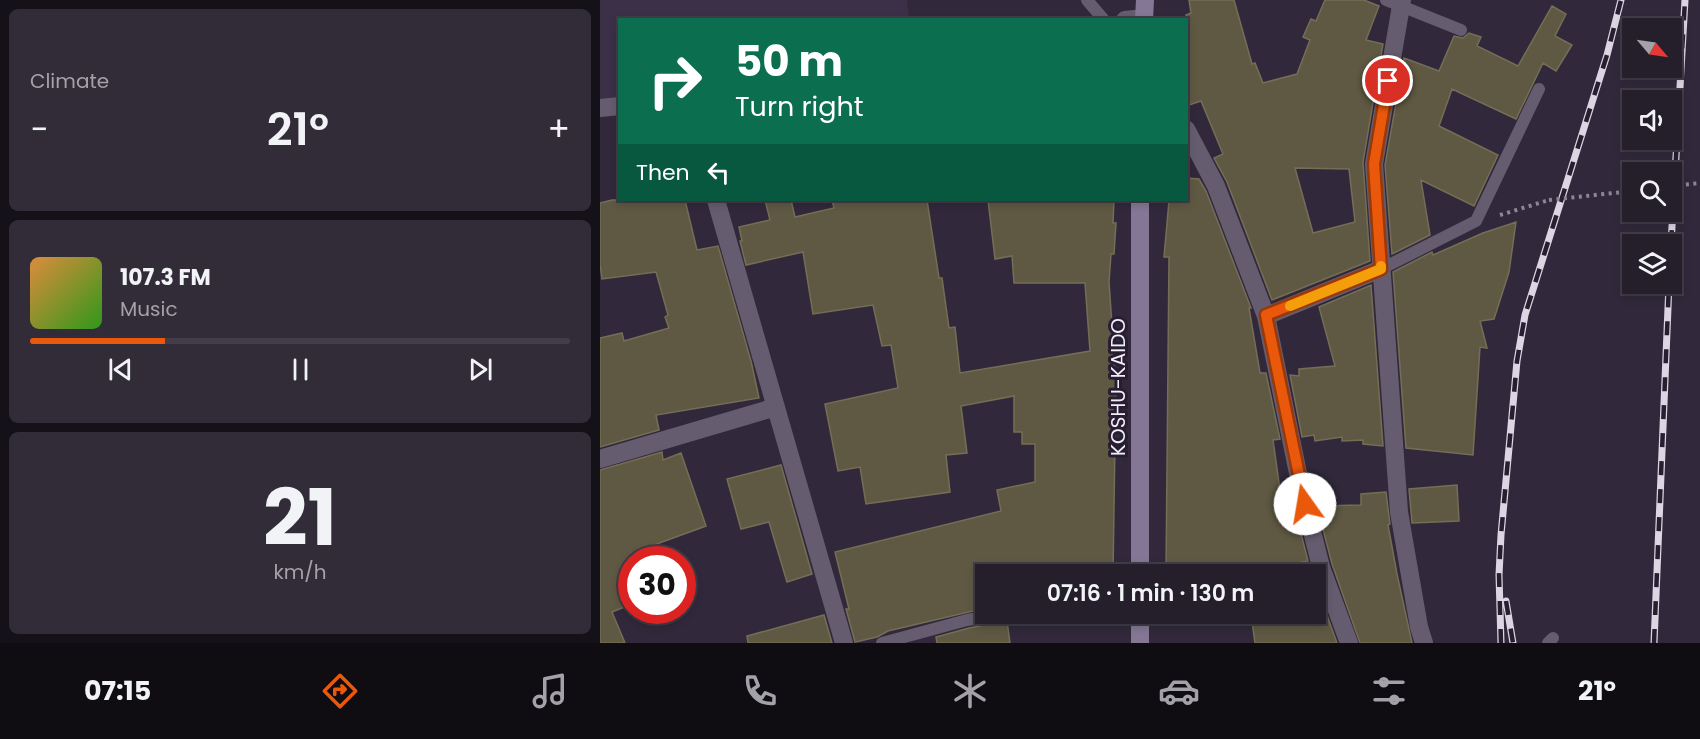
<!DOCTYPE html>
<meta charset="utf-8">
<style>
body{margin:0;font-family:Poppins,sans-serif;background:#312c38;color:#f1f3f6;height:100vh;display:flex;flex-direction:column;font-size:22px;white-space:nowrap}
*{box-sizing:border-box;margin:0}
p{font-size:20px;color:#a3a2a9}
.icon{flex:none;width:33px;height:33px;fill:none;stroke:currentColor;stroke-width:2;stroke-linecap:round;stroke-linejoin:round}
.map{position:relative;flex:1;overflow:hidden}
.panel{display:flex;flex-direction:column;gap:9px;padding:9px;background:#141118;width:600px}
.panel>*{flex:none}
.banner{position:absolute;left:18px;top:18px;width:570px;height:183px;border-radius:0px;box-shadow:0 3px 9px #0003,0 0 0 2px #423d48;background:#0b6e4f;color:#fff;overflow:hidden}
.needle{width:39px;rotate:119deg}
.buttons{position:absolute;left:1022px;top:18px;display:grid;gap:12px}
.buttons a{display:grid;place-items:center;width:60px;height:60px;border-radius:0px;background:#251f2c;box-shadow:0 3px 9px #0003,0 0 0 2px #423d48;font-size:30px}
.speed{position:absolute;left:18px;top:546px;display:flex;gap:12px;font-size:30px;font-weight:700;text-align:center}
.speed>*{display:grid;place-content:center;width:78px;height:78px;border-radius:50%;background:#251f2c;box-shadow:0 3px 9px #0003,0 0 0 2px #423d48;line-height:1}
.speed .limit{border:9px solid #d22;background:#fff;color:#111}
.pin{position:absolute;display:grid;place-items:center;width:51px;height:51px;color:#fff;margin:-26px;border:3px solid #fff;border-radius:50%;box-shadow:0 2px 6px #0007}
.me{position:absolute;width:66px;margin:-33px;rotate:347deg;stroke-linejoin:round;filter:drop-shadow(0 0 4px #0008)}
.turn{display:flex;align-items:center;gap:21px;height:126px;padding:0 18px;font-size:27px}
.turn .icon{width:78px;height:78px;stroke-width:2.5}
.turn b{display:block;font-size:42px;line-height:51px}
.then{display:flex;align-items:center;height:57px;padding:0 18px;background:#0003;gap:12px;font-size:22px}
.big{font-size:45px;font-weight:600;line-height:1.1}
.panel .widget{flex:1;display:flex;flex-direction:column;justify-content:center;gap:9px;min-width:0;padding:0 21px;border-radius:9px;background:#312c38}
.panel .dial{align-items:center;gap:0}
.dial b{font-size:78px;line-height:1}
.song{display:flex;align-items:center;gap:18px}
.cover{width:72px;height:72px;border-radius:9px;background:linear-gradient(135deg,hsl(30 70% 55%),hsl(110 70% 35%))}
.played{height:6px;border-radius:3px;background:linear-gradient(90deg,#ea580c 25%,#423d48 25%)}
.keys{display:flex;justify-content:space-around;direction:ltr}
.heat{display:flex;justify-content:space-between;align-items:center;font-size:33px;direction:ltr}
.trip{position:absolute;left:375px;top:564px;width:351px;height:60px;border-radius:0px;background:#251f2c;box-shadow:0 3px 9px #0003,0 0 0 2px #423d48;font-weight:600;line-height:60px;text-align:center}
.menu{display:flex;height:96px;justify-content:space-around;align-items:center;background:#0f0c12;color:#a3a2a9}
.menu .icon{width:42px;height:42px}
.menu .selected{color:#ea580c}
.menu b{font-size:27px;color:#f1f3f6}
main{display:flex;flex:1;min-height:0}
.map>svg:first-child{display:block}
.built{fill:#3b3048}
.building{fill:#5f5943;stroke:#746e57;stroke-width:1.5;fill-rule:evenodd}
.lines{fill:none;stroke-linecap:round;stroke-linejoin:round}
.path{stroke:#8e8696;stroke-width:4;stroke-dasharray:3 4.5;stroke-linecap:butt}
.lane{stroke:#655d6f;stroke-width:12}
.street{stroke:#655d6f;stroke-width:18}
.secondary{stroke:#847795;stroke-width:18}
.rail-casing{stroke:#dcd6e3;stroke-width:7}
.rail{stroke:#271f31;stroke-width:4.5;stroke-dasharray:14;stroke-linecap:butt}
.path-bridge{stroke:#8e8696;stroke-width:4;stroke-dasharray:3 4.5;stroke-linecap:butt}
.route-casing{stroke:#983908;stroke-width:15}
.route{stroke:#ea580c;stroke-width:10}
.slow{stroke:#f59e0b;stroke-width:10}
.labels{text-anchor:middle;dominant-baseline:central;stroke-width:6;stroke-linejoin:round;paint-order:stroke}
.street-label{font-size:20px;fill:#f3edfa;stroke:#271f31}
</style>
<main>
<section class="panel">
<div class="widget"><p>Climate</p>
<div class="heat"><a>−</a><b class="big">21°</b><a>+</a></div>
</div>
<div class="widget">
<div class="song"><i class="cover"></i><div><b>107.3 FM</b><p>Music</p></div></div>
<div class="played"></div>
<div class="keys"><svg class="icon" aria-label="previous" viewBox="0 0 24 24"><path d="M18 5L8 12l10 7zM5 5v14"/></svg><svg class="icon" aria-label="pause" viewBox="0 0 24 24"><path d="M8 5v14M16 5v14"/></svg><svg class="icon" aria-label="next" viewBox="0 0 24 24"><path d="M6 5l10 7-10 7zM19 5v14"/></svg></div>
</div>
<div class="widget dial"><b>21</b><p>km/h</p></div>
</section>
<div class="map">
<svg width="1100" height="643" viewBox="0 0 1100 643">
<rect width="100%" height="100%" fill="#31293b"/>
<path class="built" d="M0,0H307L309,19L20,20L19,102L0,103Z"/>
<path class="building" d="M589,0H634L652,64L655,63L663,83L697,74L710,40L703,37L711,19L716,21L725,0H764L779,6L766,40L783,44L763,162L770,261L672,300L627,182L614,158L623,154L601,101L586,106V15L591,13ZM695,168L749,169L755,222L713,233Z
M952,6L966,14L955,36L972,45L956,71L943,63L916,119L852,89L839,126L898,155L874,206L821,180L830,235L792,254L785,165L804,58L839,71L854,36L863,38L869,33L881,37L877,46L918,66Z
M586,178L599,179L606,191L651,308H649L660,373H666L680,439L673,440L681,497L689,496L691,506H694L708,561L642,574L566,573L569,257H564L569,201H586Z
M12,200H85L97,250L118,246L151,361L159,398L56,415L59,430L0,447V338L22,333L24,341L69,328L65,317L68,315L56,272L2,279L0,264V203Z
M165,200H191L195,217L234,208L232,200H327L339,278H342L349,328L355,327L360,373L490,351L485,283H414L412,256L395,259L388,200H514L513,223H516L514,254H511L509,282L513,340L510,341L516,375L513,574H386V608L288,631L277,637L255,642L246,609H249L235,552L401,511L397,490L435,482V444H422V432H414V396L361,406L367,453L346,455L350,492L266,504L260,467L238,471L225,404L298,388L291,345L282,346L273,305L213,314L203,252L146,265L140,241H142L139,227L170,220Z
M916,222L909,272L894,319L880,321L887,348L880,347L873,455L806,448L793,272L832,252L833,255L883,233Z
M771,285L783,446L763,444V440L742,441V437L715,441L714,435L702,437L690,375L699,376V369L735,366L719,307Z
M62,452L63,460L81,453L106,526L32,553V604L12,612L25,643H0V470Z
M181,465L212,574L187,582L169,522L141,529L127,479Z
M857,485L859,521L812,523L809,489Z
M786,492L790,524L788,525L797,574L812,643H760L732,564L717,506L761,505V494Z
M716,585L737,643H655L651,614H676L677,618L716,614Z
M224,615L232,643H148L147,636Z
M407,621L410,643H337L336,637L369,628Z"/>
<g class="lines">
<path class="path" d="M900,215L949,200
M669,574L699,570"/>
<path class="lane" d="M487,0L504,20
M786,0L861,30
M781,269L876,221L939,89
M282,643L367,620L401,614
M948,643L953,638"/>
<path class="street" d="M802,0L774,164L799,512L819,627L824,643
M525,20L544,18
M0,108L20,106
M586,129L616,186L666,316L700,483L721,567L749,643
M116,200L244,643
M666,316L781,269
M0,459L176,407"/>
<path class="secondary" d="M544,20L545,0
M540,574V200
M540,643V614"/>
<defs>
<path id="rail" d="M1071,244L1085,0
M906,601L913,643
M901,643L899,575L901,535L917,361L925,315L1007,55L1021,0
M1054,643L1069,284"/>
</defs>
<use href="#rail" class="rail-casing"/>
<use href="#rail" class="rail"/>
<path class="path-bridge" d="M1071,186L1100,183
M949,200L1032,191"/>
</g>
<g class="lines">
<defs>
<path id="route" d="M705,504L666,315L781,269L774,164L788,81"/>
</defs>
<use href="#route" class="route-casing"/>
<use href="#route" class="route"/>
<path class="slow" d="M690,306L781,269V266"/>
</g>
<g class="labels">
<g class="street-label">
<text transform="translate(518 387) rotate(-90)">KOSHU-KAIDO</text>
</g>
</g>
</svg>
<div class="buttons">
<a><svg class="needle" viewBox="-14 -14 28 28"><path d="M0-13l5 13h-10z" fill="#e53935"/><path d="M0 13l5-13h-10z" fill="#a3a2a9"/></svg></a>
<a><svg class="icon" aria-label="sound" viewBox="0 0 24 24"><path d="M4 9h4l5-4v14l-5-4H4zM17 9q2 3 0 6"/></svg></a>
<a><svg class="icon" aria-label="search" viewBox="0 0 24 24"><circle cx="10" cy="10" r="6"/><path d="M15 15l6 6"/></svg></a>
<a><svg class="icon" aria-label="layers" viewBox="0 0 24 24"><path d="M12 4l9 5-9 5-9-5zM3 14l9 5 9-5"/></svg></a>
</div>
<div class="speed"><div class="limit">30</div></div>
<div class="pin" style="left:788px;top:81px;background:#d93025"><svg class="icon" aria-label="arrive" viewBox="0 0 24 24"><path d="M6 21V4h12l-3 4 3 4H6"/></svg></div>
<svg class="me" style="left:705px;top:504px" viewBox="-20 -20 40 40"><circle r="19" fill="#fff"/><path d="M0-13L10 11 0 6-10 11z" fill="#ea580c"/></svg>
<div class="trip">07:16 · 1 min · 130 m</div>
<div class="banner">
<div class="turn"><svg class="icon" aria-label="right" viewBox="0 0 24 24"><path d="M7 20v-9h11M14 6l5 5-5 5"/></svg><div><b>50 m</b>Turn right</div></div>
<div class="then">Then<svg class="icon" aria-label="left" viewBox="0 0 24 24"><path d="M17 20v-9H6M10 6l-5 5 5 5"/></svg></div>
</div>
</div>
</main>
<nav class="menu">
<b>07:15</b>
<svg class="icon selected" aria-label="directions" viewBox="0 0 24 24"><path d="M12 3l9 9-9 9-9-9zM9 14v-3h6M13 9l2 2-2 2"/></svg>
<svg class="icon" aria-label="music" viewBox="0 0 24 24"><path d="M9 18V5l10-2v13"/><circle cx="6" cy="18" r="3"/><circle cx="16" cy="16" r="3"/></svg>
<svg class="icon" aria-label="phone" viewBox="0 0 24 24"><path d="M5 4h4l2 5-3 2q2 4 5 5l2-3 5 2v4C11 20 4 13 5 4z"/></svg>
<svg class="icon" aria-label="climate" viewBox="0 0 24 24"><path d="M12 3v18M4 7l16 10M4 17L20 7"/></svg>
<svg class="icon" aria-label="car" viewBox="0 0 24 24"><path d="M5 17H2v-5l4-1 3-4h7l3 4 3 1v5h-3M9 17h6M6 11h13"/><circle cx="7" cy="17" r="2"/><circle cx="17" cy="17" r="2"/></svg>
<svg class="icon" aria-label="filters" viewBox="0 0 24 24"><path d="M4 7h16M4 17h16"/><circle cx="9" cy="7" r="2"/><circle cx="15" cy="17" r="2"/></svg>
<b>21°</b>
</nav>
